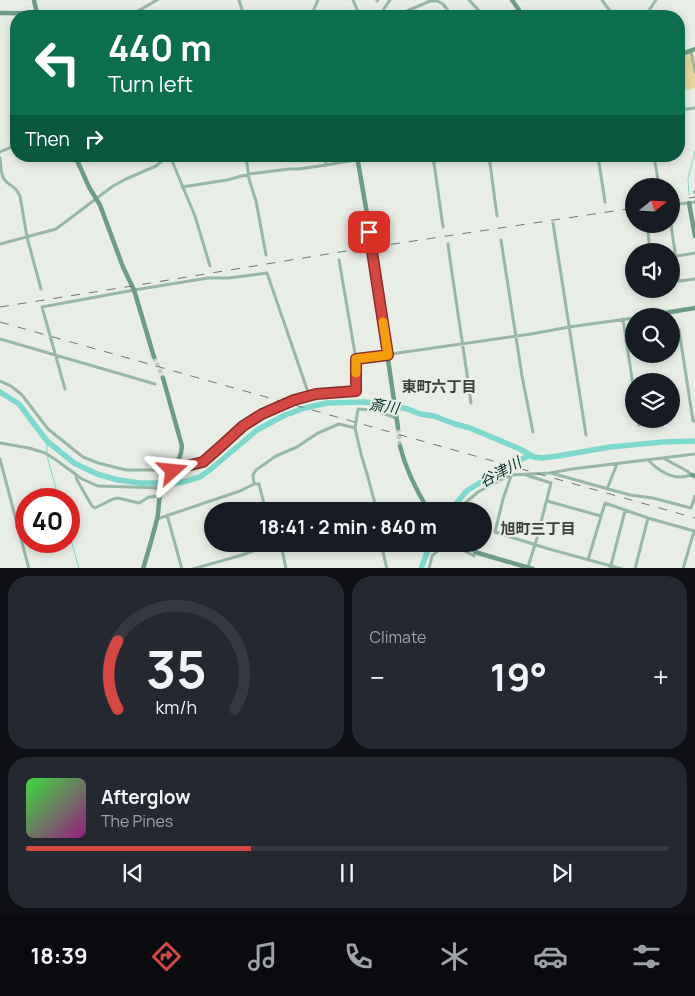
<!DOCTYPE html>
<meta charset="utf-8">
<style>
body{margin:0;font-family:Manrope,"Noto Sans JP",sans-serif;background:#242831;color:#f1f3f6;height:100vh;display:flex;flex-direction:column;font-size:19px;white-space:nowrap}
*{box-sizing:border-box;margin:0}
p{font-size:16px;color:#9ea1a6}
.icon{flex:none;width:28px;height:28px;fill:none;stroke:currentColor;stroke-width:2;stroke-linecap:round;stroke-linejoin:round}
.map{position:relative;height:568px;overflow:hidden}
.details{display:flex;flex-direction:column;gap:8px;padding:8px;background:#0d0f14;flex:1}
.details>*{flex:none}
.hud{position:absolute;left:10px;top:10px;width:675px;height:152px;border-radius:20px;box-shadow:0 2px 8px #0003;background:#0b6e4f;color:#fff;overflow:hidden}
.needle{width:32px;rotate:72deg}
.tools{position:absolute;left:625px;top:178px;display:grid;gap:10px}
.tools a{display:grid;place-items:center;width:55px;height:55px;border-radius:50%;background:#171b24;box-shadow:0 2px 8px #0003;font-size:25px}
.speed{position:absolute;left:15px;top:488px;display:flex;gap:10px;font-size:25px;font-weight:700;text-align:center}
.speed>*{display:grid;place-content:center;width:65px;height:65px;border-radius:50%;background:#171b24;box-shadow:0 2px 8px #0003;line-height:1}
.speed .limit{border:8px solid #d22;background:#fff;color:#111}
.pin{position:absolute;display:grid;place-items:center;width:42px;height:42px;color:#fff;margin:-21px;border-radius:10px;box-shadow:0 2px 8px #0006}
.me{position:absolute;width:55px;margin:-28px;rotate:72deg;stroke-linejoin:round;filter:drop-shadow(0 0 4px #0008)}
.turn{display:flex;align-items:center;gap:18px;height:105px;padding:0 15px;font-size:22px}
.turn .icon{width:65px;height:65px;stroke-width:2.5}
.turn b{display:block;font-size:35px;line-height:42px}
.then{display:flex;align-items:center;height:48px;padding:0 15px;background:#0003;gap:10px;font-size:19px}
.big{font-size:38px;font-weight:700;line-height:1.1}
.details .card{flex:1;display:flex;flex-direction:column;justify-content:center;gap:8px;min-width:0;padding:0 18px;border-radius:20px;background:#242831}
.details .dial{align-items:center;gap:0}
.dial svg{height:130px;overflow:visible;fill:none;stroke:#363941;stroke-width:7;stroke-linecap:round;text-anchor:middle}
.dial text{fill:#f1f3f6;stroke:none}
.song{display:flex;align-items:center;gap:15px}
.cover{width:60px;height:60px;border-radius:8px;background:linear-gradient(135deg,hsl(120 70% 55%),hsl(310 70% 35%))}
.played{height:5px;border-radius:2px;background:linear-gradient(90deg,#d54741 35%,#363941 35%)}
.keys{display:flex;justify-content:space-around;direction:ltr}
.heat{display:flex;justify-content:space-between;align-items:center;font-size:28px;direction:ltr}
.details .tiles{flex:1;display:grid;gap:8px;grid-template-columns:1fr 1fr}
.card:last-child{grid-column:span 2}
.trip{position:absolute;left:204px;top:502px;width:288px;height:50px;border-radius:25px;background:#171b24;box-shadow:0 2px 8px #0003;font-weight:700;line-height:50px;text-align:center}
.tab-bar{display:flex;height:80px;justify-content:space-around;align-items:center;background:#090b0e;color:#9ea1a6}
.tab-bar .icon{width:35px;height:35px}
.tab-bar .selected{color:#d54741}
.tab-bar b{font-size:22px;color:#f1f3f6}
.map>svg:first-child{display:block}
.green{fill:#e6d69c}
.lines{fill:none;stroke-linecap:round;stroke-linejoin:round}
.stream{stroke:#7cd9cd;stroke-width:1}
.river{stroke:#7cd9cd;stroke-width:5.5}
.secondary-tunnel{stroke:#c5cac3;stroke-width:4.5;stroke-dasharray:4.5 2;stroke-linecap:butt}
.street{stroke:#98b7a7;stroke-width:3}
.secondary{stroke:#6e9d85;stroke-width:4.5}
.rail{stroke:#737671;stroke-width:1;stroke-dasharray:9 9;stroke-linecap:butt}
.secondary-bridge{stroke:#6e9d85;stroke-width:4.5}
.route-casing{stroke:#8a2e2a;stroke-width:12}
.route{stroke:#d54741;stroke-width:9}
.slow{stroke:#f59e0b;stroke-width:9}
.labels{text-anchor:middle;dominant-baseline:central;stroke-width:4;stroke-linejoin:round;paint-order:stroke}
.neighbourhood-label{font-size:15px;font-weight:bold;fill:#3c413b;stroke:#e8eee6}
.water-label{font-size:15px;font-style:italic;fill:#02312c;stroke:#e8eee6}
</style>
<div class="map">
<svg width="695" height="569" viewBox="0 0 695 569">
<rect width="100%" height="100%" fill="#e8eee6"/>
<path class="green" d="M691,50L695,72V88L679,92V55Z"/>
<g class="lines">
<path class="stream" d="M689,195L688,179L695,151
M47,452V441
M47,456L59,499
M69,532L79,569"/>
<path class="river" d="M0,392L19,404L47,441L74,463L97,474L118,480L140,483H178L187,481L200,477L211,469L257,430L285,415L305,408L327,403L364,402L380,404L408,409L420,414L434,416L455,424L470,428L520,449L534,457L542,458L558,456L610,447L663,442L695,441
M450,511L464,494L468,490L511,464L531,455
M421,569L430,544"/>
<path class="secondary-tunnel" d="M154,357L163,378
M398,428L400,446"/>
<path class="street" d="M239,0L244,16
M353,0L360,16
M469,0L484,16
M602,0L610,11L623,16
M377,1L378,0
M133,14L157,0
M311,16L318,0
M379,16L390,0
M390,16L400,14L430,1H437L443,4L452,16
M607,16L610,11
M645,16L656,0
M691,51L695,72
M679,110L695,108
M0,152L16,145
M170,156L195,216L210,266
M246,156L249,179L256,201L266,255
M325,156L326,165
M433,156L443,227
M489,156L497,216
M598,156L605,202
M654,156L659,186
M0,158C1,164 0,173 4,179C8,186 15,184 20,196L27,237L41,289
M182,187L227,180L249,174L289,169H299L326,165L378,156
M694,192H695
M671,205L695,202
M553,223L586,435
M647,224L650,251
M671,224L679,281L695,279
M501,240L522,376L533,432
M0,244L56,229L113,186L126,179L156,166L168,156
M448,244C455,297 464,350 471,403
M671,257L695,253
M641,316L652,315
M623,319L634,392
M679,330L693,421H695
M0,339L155,384
M356,359L531,334L569,327L634,318
M0,381L11,386L22,395L48,429L83,457L98,463L126,470H162L174,469L203,462L221,447L243,426L266,412L294,400L316,394L357,391L356,359L339,260
M65,389L42,307L134,290L208,278H229L267,273L309,395
M638,419L639,425
M0,443L29,448L45,453L56,460L82,479L98,486L161,488L164,486
M663,458L687,471L692,475
M0,459L29,569
M648,460C656,468 668,477 680,477C684,477 688,476 692,475
M551,473L630,495L653,498L691,508L695,496
M510,475L511,476L503,499L495,532L549,549L622,569
M526,475L551,483L537,538L528,567
M76,476L77,480L92,506L95,508L113,499L118,498L139,503L149,497L160,496
M254,484L253,475L256,470L276,456L297,447L318,433L339,424L355,428
M254,484H259L264,504L270,511
M607,489L617,464
M547,501L601,516
M377,511L367,474L361,454L355,428L358,409L373,410L396,418
M394,511L425,504
M459,511L464,504L478,492L510,475L550,473L572,469L695,454
M167,515L182,569
M157,519L240,491L254,484
M281,544L286,569
M381,544L387,569
M453,544L463,550L474,556L476,547L472,544
M588,560L605,503L648,518L694,531L683,569
M193,569L242,555L273,544
M429,569L432,556L445,544
M610,569L625,511
M635,569L648,518"/>
<path class="secondary" d="M34,0L37,14
M512,0L519,10
M0,13L246,16
M679,55L695,49
M75,156L89,187L100,205L123,267L134,290L154,357
M357,156L367,214
M689,203L695,236
M380,304L398,428
M652,315L695,308
M400,446C406,470 416,490 429,511
M692,475L695,476
M465,544L478,553L533,569
M143,569C148,552 153,536 157,519C159,512 158,504 160,496C165,478 181,465 182,446L163,378"/>
<path class="rail" d="M671,201L695,197
M0,307L132,286L340,252L634,208
M0,322L695,518"/>
<path class="secondary-bridge" d="M367,214L380,304"/>
</g>
<g class="lines">
<defs>
<path id="route" d="M173,471L174,469L203,462L220,447L243,426L262,414L294,400L316,394L356,391V359L388,355L369,232"/>
</defs>
<use href="#route" class="route-casing"/>
<use href="#route" class="route"/>
<path class="slow" d="M356,373V359L388,355L383,322"/>
</g>
<g class="labels">
<g class="neighbourhood-label">
<text x="439" y="386">東町六丁目</text>
<text x="538" y="528">旭町三丁目</text>
</g>
<g class="water-label">
<text transform="translate(384 406) rotate(8)">斎川</text>
<text transform="translate(500 472) rotate(-29)">谷津川</text>
</g>
</g>
</svg>
<div class="tools">
<a><svg class="needle" viewBox="-14 -14 28 28"><path d="M0-13l5 13h-10z" fill="#e53935"/><path d="M0 13l5-13h-10z" fill="#9ea1a6"/></svg></a>
<a><svg class="icon" aria-label="sound" viewBox="0 0 24 24"><path d="M4 9h4l5-4v14l-5-4H4zM17 9q2 3 0 6"/></svg></a>
<a><svg class="icon" aria-label="search" viewBox="0 0 24 24"><circle cx="10" cy="10" r="6"/><path d="M15 15l6 6"/></svg></a>
<a><svg class="icon" aria-label="layers" viewBox="0 0 24 24"><path d="M12 4l9 5-9 5-9-5zM3 14l9 5 9-5"/></svg></a>
</div>
<div class="speed"><div class="limit">40</div></div>
<div class="pin" style="left:369px;top:232px;background:#d93025"><svg class="icon" aria-label="arrive" viewBox="0 0 24 24"><path d="M6 21V4h12l-3 4 3 4H6"/></svg></div>
<svg class="me" style="left:173px;top:471px" viewBox="-20 -20 40 40"><path d="M0-17L14 15 0 8-14 15z" fill="#d54741" stroke="#fff" stroke-width="4"/></svg>
<div class="trip">18:41 · 2 min · 840 m</div>
<div class="hud">
<div class="turn"><svg class="icon" aria-label="left" viewBox="0 0 24 24"><path d="M17 20v-9H6M10 6l-5 5 5 5"/></svg><div><b>440 m</b>Turn left</div></div>
<div class="then">Then<svg class="icon" aria-label="right" viewBox="0 0 24 24"><path d="M7 20v-9h11M14 6l5 5-5 5"/></svg></div>
</div>
</div>
<section class="details">
<div class="tiles">
<div class="card dial"><svg viewBox="0 0 100 80">
<path d="M14 69A42 42 0 1 1 86 69"/>
<path d="M14 69A42 42 0 0 1 14 27" stroke="#d54741"/>
<text x="50" y="56" font-size="32" font-weight="700">35</text>
<text x="50" y="72" font-size="11">km/h</text>
</svg></div>
<div class="card"><p>Climate</p>
<div class="heat"><a>−</a><b class="big">19°</b><a>+</a></div>
</div>
<div class="card">
<div class="song"><i class="cover"></i><div><b>Afterglow</b><p>The Pines</p></div></div>
<div class="played"></div>
<div class="keys"><svg class="icon" aria-label="previous" viewBox="0 0 24 24"><path d="M18 5L8 12l10 7zM5 5v14"/></svg><svg class="icon" aria-label="pause" viewBox="0 0 24 24"><path d="M8 5v14M16 5v14"/></svg><svg class="icon" aria-label="next" viewBox="0 0 24 24"><path d="M6 5l10 7-10 7zM19 5v14"/></svg></div>
</div>
</div>
</section>
<nav class="tab-bar">
<b>18:39</b>
<svg class="icon selected" aria-label="directions" viewBox="0 0 24 24"><path d="M12 3l9 9-9 9-9-9zM9 14v-3h6M13 9l2 2-2 2"/></svg>
<svg class="icon" aria-label="music" viewBox="0 0 24 24"><path d="M9 18V5l10-2v13"/><circle cx="6" cy="18" r="3"/><circle cx="16" cy="16" r="3"/></svg>
<svg class="icon" aria-label="phone" viewBox="0 0 24 24"><path d="M5 4h4l2 5-3 2q2 4 5 5l2-3 5 2v4C11 20 4 13 5 4z"/></svg>
<svg class="icon" aria-label="climate" viewBox="0 0 24 24"><path d="M12 3v18M4 7l16 10M4 17L20 7"/></svg>
<svg class="icon" aria-label="car" viewBox="0 0 24 24"><path d="M5 17H2v-5l4-1 3-4h7l3 4 3 1v5h-3M9 17h6M6 11h13"/><circle cx="7" cy="17" r="2"/><circle cx="17" cy="17" r="2"/></svg>
<svg class="icon" aria-label="filters" viewBox="0 0 24 24"><path d="M4 7h16M4 17h16"/><circle cx="9" cy="7" r="2"/><circle cx="15" cy="17" r="2"/></svg>
</nav>
